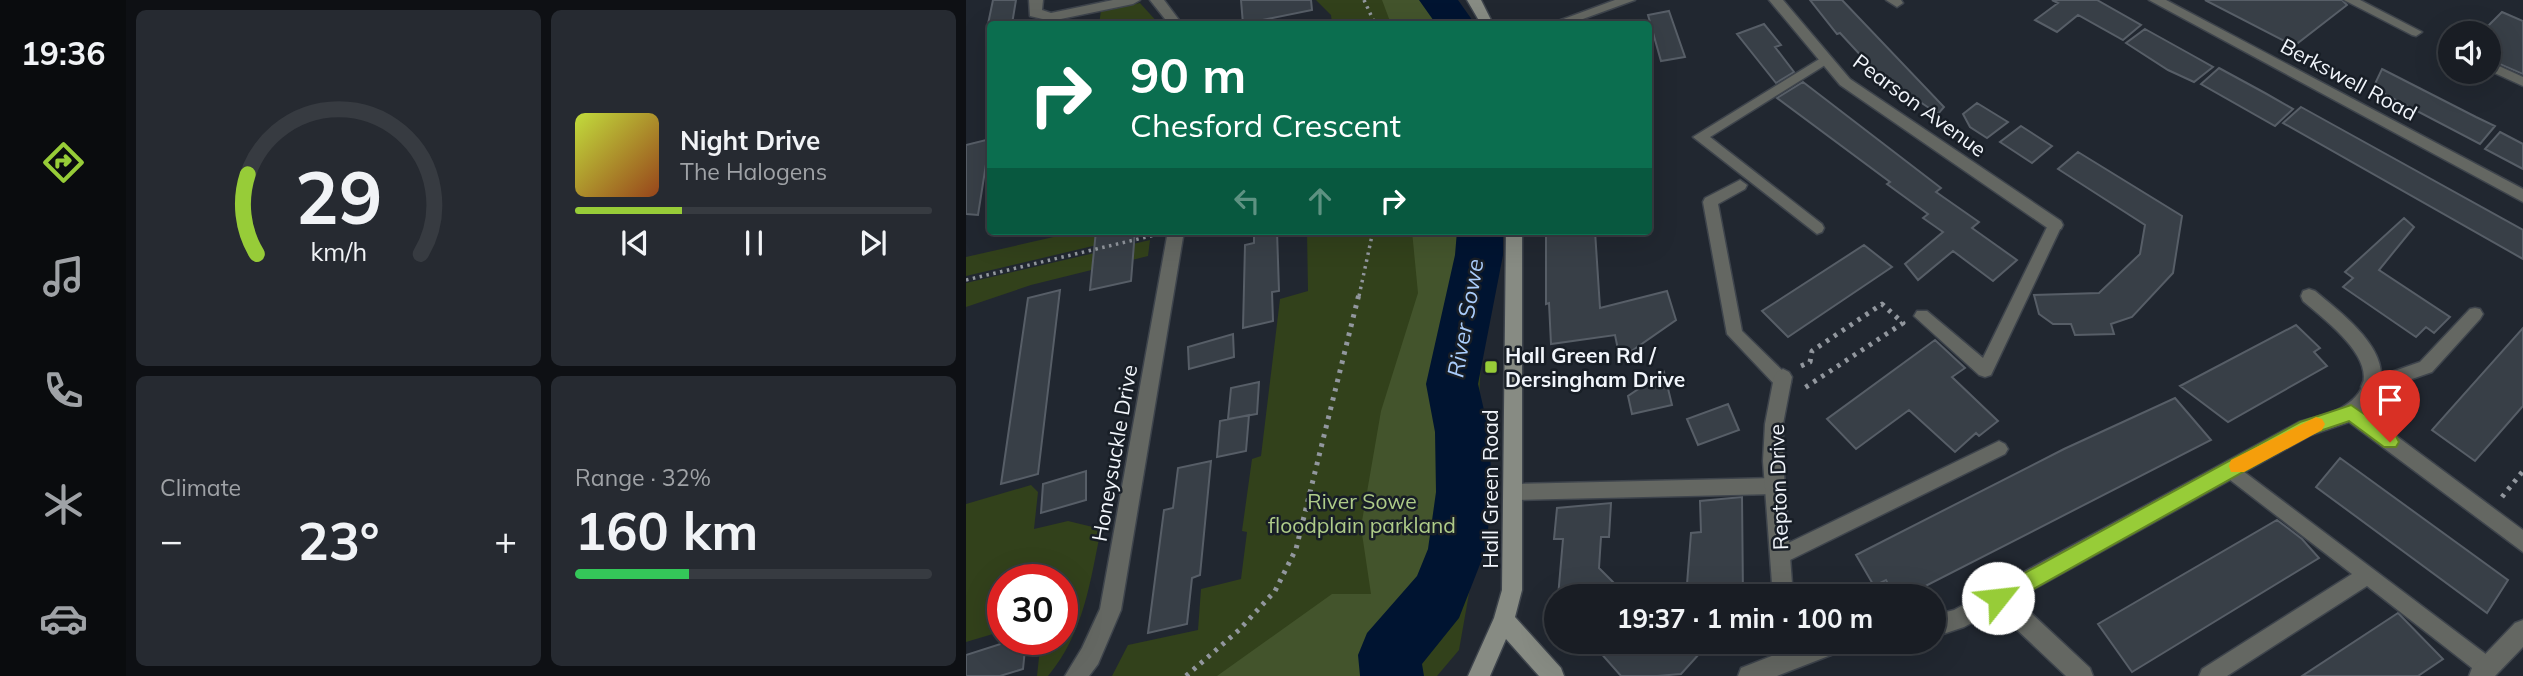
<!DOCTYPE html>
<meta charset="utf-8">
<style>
body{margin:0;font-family:Mulish,sans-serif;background:#262a31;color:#f1f3f6;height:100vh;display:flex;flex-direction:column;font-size:26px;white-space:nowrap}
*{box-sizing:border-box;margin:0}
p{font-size:23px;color:#9fa2a6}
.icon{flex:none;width:38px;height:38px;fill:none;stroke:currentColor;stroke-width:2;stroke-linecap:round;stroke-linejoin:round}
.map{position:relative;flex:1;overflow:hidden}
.drawer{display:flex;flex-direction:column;gap:10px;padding:10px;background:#0e1014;width:840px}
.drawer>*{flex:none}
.top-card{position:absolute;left:21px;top:21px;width:665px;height:214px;border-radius:7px;box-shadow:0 7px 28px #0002,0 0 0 2px #373b41;background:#0b6e4f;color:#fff;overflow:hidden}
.tools{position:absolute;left:1472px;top:21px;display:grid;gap:14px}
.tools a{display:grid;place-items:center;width:63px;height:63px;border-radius:50%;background:#191d24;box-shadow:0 7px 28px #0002,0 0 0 2px #373b41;font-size:35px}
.speed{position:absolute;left:21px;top:564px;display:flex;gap:14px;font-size:35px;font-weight:700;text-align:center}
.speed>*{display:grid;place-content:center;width:91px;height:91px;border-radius:50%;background:#191d24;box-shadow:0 7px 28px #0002,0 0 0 2px #373b41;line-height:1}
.speed .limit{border:10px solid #d22;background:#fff;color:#111}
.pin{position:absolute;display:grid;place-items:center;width:60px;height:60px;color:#fff;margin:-72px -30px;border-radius:50% 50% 50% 0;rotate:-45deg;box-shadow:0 0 7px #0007}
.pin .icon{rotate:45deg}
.me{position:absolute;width:77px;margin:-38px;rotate:61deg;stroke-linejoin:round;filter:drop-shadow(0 0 5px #0008)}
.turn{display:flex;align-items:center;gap:24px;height:147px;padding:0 28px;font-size:32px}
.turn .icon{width:91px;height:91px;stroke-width:2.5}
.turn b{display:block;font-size:49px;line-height:60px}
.lanes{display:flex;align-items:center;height:66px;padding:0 28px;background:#0003;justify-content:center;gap:35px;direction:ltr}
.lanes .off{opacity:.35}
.big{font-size:52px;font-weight:700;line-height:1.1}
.drawer .card{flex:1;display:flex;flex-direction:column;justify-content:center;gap:10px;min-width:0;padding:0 24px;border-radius:10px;background:#262a31}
.drawer .dial{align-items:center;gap:0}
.dial svg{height:182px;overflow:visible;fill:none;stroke:#373b41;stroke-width:7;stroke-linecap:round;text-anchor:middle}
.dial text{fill:#f1f3f6;stroke:none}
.song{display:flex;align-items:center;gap:21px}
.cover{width:84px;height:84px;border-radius:10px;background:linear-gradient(135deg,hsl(70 70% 55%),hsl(20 70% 35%))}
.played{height:7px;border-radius:4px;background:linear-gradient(90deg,#97cc38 30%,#373b41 30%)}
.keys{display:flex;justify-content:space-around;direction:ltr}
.heat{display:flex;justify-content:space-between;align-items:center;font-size:38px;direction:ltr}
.charge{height:10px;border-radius:5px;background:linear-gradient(90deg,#34c759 32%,#373b41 0)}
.drawer .tiles{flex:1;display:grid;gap:10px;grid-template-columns:repeat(2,1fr)}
.trip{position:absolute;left:578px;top:584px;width:402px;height:70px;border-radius:35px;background:#191d24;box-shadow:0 7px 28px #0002,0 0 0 2px #373b41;font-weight:700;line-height:70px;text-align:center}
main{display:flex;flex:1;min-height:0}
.tab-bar{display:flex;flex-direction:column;width:126px;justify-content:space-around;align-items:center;background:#0a0c0e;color:#9fa2a6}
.tab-bar .icon{width:49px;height:49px}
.tab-bar .on{color:#97cc38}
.tab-bar b{font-size:32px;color:#f1f3f6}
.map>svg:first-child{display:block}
.green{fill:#32411b}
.forest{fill:#43542c}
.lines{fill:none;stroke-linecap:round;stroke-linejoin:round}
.river{fill:#001431;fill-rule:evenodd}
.building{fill:#383f47;stroke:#575e67;stroke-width:2}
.lane-casing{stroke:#3e444c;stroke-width:3}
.street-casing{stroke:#3e444c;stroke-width:3}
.secondary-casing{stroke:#3e444c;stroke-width:3}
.path-far1{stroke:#92979e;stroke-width:3.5;stroke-dasharray:2.5 4.5;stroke-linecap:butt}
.path{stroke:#92979e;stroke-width:5;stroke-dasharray:3.5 6;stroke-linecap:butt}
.lane{fill:#646762;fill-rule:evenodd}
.street{fill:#646762;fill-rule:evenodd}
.secondary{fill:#878b83;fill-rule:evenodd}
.route{fill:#97cc38;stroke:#628524;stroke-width:2}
.slow{fill:#f59e0b}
.poi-dot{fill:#97cc38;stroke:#181e26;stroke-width:2.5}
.labels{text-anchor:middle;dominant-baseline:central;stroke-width:5;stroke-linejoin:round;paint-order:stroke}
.street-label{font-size:21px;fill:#f1f5fb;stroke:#181e26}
.poi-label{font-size:21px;font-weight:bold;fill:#f1f5fb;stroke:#181e26;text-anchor:start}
.park-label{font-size:21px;fill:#afcc89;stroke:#181e26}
.water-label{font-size:23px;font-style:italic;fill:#aacdfc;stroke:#181e26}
</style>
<main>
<nav class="tab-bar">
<b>19:36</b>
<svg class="icon on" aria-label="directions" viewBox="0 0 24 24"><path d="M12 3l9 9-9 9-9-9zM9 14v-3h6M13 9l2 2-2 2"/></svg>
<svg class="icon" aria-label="music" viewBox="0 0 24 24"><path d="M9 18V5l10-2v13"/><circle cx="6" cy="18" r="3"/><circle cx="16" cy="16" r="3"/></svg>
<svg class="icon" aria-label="phone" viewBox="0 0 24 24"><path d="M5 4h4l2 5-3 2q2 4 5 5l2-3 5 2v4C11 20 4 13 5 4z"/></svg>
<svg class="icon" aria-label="climate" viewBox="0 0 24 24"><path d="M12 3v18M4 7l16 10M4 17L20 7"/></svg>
<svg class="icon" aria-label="car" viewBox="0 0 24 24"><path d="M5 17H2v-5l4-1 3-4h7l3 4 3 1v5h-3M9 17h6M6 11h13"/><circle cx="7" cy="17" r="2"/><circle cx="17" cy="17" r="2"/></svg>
</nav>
<section class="drawer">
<div class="tiles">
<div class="card dial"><svg viewBox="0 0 100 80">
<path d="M14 69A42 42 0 1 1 86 69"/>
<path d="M14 69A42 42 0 0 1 10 34" stroke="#97cc38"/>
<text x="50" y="56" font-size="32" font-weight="700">29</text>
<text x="50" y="72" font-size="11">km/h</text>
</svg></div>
<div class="card">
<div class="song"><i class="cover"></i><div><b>Night Drive</b><p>The Halogens</p></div></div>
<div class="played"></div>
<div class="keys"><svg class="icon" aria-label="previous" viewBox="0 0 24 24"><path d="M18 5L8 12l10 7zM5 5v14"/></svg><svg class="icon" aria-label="pause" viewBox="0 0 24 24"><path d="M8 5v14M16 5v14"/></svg><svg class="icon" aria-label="next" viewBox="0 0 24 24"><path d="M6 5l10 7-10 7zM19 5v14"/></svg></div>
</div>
<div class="card"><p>Climate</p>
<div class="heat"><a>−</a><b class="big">23°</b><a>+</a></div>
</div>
<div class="card"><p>Range · 32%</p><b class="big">160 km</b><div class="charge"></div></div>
</div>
</section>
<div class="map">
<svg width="1557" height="676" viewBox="0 0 1557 676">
<rect width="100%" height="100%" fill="#212730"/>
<path class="green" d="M350,0H477L495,24H366L365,15Z
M174,3L193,24H133L135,11Z
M114,231H149L148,241L0,276V257Z
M341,231H522L512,419L511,548L493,650L471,676H146L162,645L232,630L235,589L275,579L281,532L276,531L286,459L295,456L314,299L342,291Z
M184,240L182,256L65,285L0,307V283Z
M65,485L72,492L68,529L102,521L135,529C124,582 118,633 82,676H71L75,639H96V579H37V631L0,642V504Z"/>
<path class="forest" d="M416,0H472L489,24H425Z
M446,231H514L513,255L486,384L498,492L491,549L472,643L437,676H251L366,594H405L395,527L415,411L452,293Z"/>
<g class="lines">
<path class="river" d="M453,0H492L509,24H470Z
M491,231H537V255L512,384L523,432L526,492L520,549L493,618L456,664L458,676H394L392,655L401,633L451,576L462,549L470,492L469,432L460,384L489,255Z"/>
</g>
<path class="building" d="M27,0H50L46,24H22Z
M275,0H345L346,10L277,24Z
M844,0H876L978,107L972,114L911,73L874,33L871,34Z
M1086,0H1131L1175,25L1157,40L1112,15L1091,32L1069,20L1092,3Z
M1239,0H1376L1381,5L1328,46Z
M703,11L719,57L695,61L682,15Z
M1536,12L1557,21V74L1522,59V26Z
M798,24L815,45L809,47L828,72L810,83L771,34Z
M1179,29L1224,54L1247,67L1228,82L1202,70L1160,43Z
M1253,68L1299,93L1327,109L1309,126L1235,84Z
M1416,69L1510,117L1529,126L1514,144L1407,88Z
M837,82L975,188L970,192L1013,222L1006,228L1051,260L1027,281L987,251L952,280L939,264L977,232L957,218L962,214L921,184L924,182L811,98Z
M1011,103L1042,122L1021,138L1004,127L997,114Z
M1335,107L1557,230V259L1317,123Z
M1055,126L1086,146L1066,163L1034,142Z
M1534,132L1557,144V169L1519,149Z
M24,139L12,215L0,214V145Z
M1112,152L1216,216L1207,273L1166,317L1145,324L1148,334L1109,335L1105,324H1087L1073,314L1068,295L1133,293L1174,254L1179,225L1092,169Z
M1438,218L1448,227L1413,270L1484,317L1468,333L1460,327L1450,337L1377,287L1387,278L1379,272Z
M130,231H169L165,281L124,290Z
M288,231H311L313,291L306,292L307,321L277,328L279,245L288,243Z
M580,231H629L634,308L701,291L710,320L654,359L649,335L585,344L583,303L580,304Z
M898,245L926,267L822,337L796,311Z
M94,290L72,474L35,484L62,298Z
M1330,325L1354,348L1348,352L1361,366L1262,422L1214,386Z
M1557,328V406L1509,461L1466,430Z
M267,334L268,357L223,369L222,347Z
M969,340L999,368L986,377L1032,421L1013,436L1010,433L989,452L943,410L890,449L861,419Z
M698,372L706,405L666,414L662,396Z
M293,382L291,414L262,419L265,388Z
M1209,398L1245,440L938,597H929L920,580L908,586L890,555L1098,449Z
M762,404L773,430L732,445L721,419Z
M283,415L280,451L251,457L254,421Z
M1374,458L1542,580L1521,613L1350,487Z
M245,461L234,575L226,578L221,624L182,633L198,510L207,508L212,468Z
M120,471V500L75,513L77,484Z
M776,497L777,597H720L725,533L735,532L734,501Z
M645,503L643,537H635L633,568L662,597H592L597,539H588L591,508Z
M1311,520L1336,539L1353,558L1166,672L1132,624Z
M1432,613L1477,659L1452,676H1336Z
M50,639H60L57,669L34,676H0V655Z
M625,642H744L715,674L691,676H655Z"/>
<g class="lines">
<defs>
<path id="lane" d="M920,0H935L937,3L931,7Z
M1378,0H1394L1456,32L1450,36L1446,35Z
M860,55L864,56V62L744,137L856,224L858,228L856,232L851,234L727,137Z
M1522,61L1557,77V86L1522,70Z
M774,180L781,185L779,189L752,204L776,331L823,377L825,382L823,387L817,389L811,387L761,334L737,202L739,198Z
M1089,219L1096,225L1025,375L1019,377L1013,375L948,316L951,311H961L1017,358L1082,225Z
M1509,308L1514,309L1517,314L1514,319L1466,372L1403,394L1397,392L1395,387L1397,382L1454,362L1504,309Z
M1033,441L1039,444L1042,449L1039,454L820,562L814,565L808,562L805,556L808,550Z
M1265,462L1529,661L1532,668L1529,675H1515L1401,586L1261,676H1233L1236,669L1386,574L1259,476L1256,470L1259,464Z
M809,478L815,480L818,486L815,492L809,494L547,500L541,498L538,492L541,486L547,484Z"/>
<path id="street" d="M63,0H77L76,10L85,13L147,0H174L167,4L85,21L64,16Z
M184,0H198L216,24H203Z
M649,0H669L603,24H584Z
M803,0H817L884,79L1095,221L1097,225L1095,229H1083L874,85Z
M1183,0H1200L1557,189V202Z
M202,231H218L155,610L132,664L123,676H99L116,648L134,609Z
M1343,289L1349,291C1385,321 1445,365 1398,412L1557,530V552L1383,422L1345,435L1050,599L1124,668L1127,676H1100L1030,610L998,627L968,637V615L988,610L1333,422C1347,417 1362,416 1375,408C1433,375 1366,326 1337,301L1335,296L1337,291Z
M817,369L823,372L826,377L817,424V461L827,597H807L797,461L799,424L808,377L811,372Z
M1557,620V647L1529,676H1503L1506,668L1549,623Z
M842,642H881L878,650L811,676H772L775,668Z"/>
<path id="secondary" d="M501,0H515L527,24H515Z
M540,231H556V590L549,617L595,668L598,676H573L540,639L524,676H502L528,618L536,590Z"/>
</defs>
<use href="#lane" class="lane-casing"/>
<use href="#street" class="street-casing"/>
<use href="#secondary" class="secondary-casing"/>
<path class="path-far1" d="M398,0L409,24
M0,280L189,235
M393,296L407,231"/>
<path class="path" d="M835,366L844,362L846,351L916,304L937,323L837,389
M1536,497L1557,471
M220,676L273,630L309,591L330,549L393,294"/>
<use href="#lane" class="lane"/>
<use href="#street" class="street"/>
<use href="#secondary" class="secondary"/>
</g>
<path class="route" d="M1385,405L1430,436L1433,442L1430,447H1418L1383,421L1345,434L1039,605L1032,607L1026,605L1023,598L1026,591L1334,422Z"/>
<path class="slow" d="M1350,417L1356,419L1359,424L1356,430L1278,472H1265L1263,466L1265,460Z"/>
<rect class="poi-dot" x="518" y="360" width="14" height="14" rx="3.5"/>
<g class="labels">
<g class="street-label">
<text transform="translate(1383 79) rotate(28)">Berkswell Road</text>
<text transform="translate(954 105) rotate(36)">Pearson Avenue</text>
<text transform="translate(148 453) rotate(-80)">Honeysuckle Drive</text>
<text transform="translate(812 487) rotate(-92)">Repton Drive</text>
<text transform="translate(524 489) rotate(-90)">Hall Green Road</text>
</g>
<g class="poi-label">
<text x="539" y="355">Hall Green Rd /<tspan x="539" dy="24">Dersingham Drive</tspan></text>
</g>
<g class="park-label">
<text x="396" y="501">River Sowe<tspan x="396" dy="24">floodplain parkland</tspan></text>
</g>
<g class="water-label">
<text transform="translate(499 318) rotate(-80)">River Sowe</text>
</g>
</g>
</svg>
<div class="tools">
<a><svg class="icon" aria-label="sound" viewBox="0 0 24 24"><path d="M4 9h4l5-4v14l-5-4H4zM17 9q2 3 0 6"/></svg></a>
</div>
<div class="speed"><div class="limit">30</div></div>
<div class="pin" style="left:1424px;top:442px;background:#d93025"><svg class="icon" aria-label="arrive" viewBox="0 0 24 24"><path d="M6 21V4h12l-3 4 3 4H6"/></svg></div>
<svg class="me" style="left:1032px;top:598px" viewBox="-20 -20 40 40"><circle r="19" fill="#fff"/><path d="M0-13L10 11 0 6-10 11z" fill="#97cc38"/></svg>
<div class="trip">19:37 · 1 min · 100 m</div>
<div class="top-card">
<div class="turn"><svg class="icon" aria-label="right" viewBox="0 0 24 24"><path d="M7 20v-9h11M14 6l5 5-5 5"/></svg><div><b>90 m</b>Chesford Crescent</div></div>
<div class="lanes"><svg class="icon off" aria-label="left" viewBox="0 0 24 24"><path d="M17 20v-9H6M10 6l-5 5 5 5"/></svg><svg class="icon off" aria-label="ahead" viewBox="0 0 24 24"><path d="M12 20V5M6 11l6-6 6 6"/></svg><svg class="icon" aria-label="right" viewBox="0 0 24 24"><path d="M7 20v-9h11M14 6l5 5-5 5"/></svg></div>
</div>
</div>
</main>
